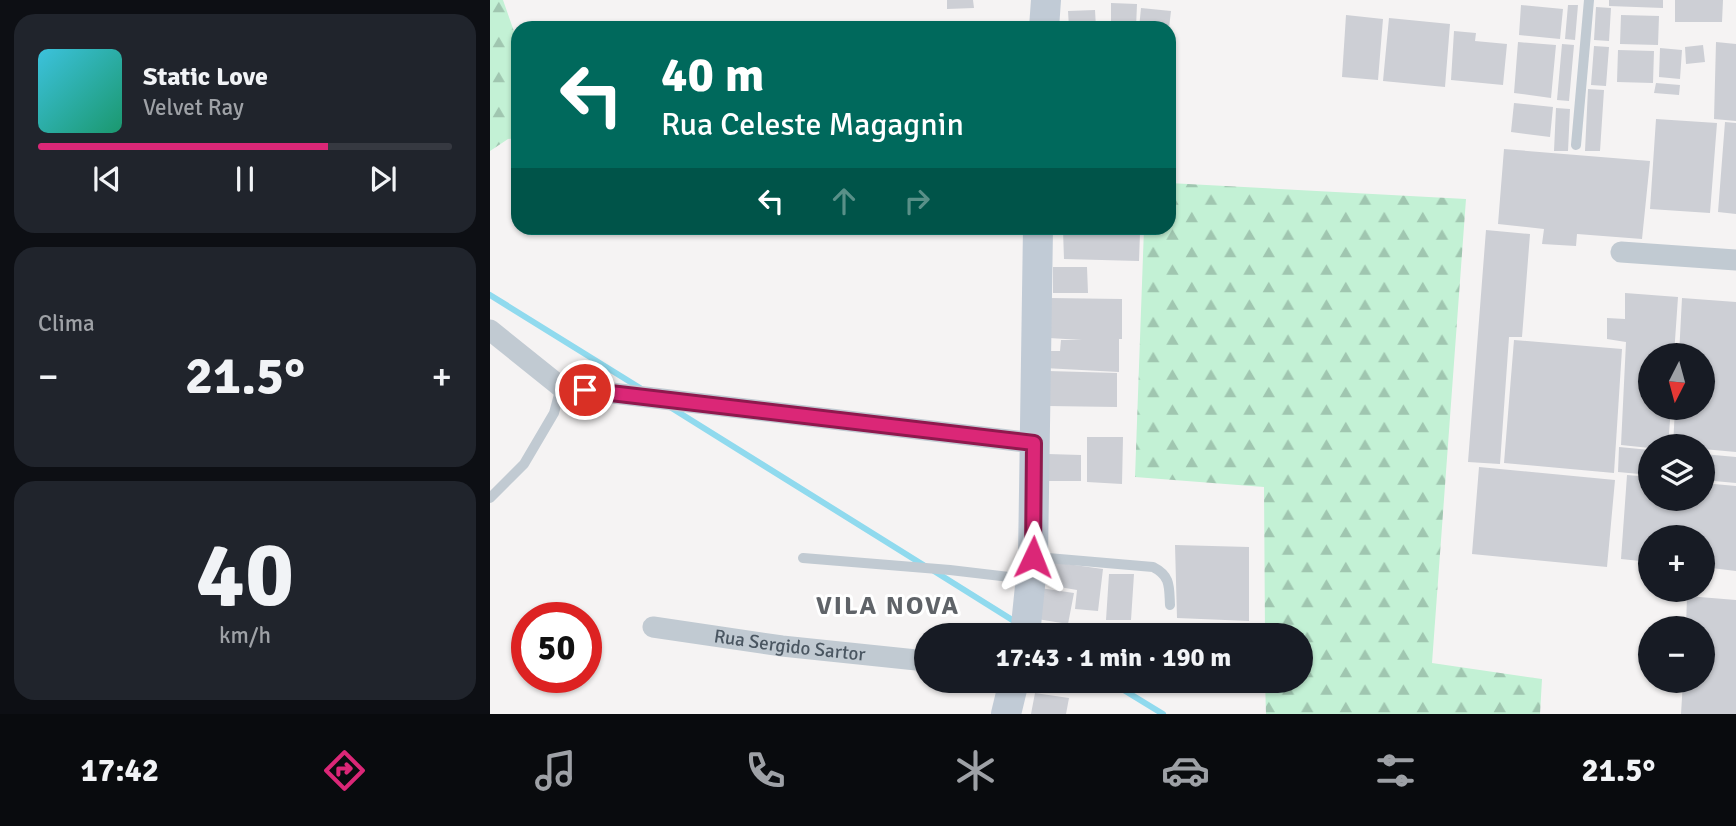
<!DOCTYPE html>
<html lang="pt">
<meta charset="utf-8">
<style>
body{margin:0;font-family:Signika,sans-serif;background:#20242c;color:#f1f3f6;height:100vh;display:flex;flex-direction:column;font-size:26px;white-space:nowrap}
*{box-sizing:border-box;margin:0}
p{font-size:23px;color:#9ea1a6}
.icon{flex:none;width:38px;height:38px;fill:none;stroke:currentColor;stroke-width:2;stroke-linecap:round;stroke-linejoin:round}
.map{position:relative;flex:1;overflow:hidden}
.sheet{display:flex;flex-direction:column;gap:14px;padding:14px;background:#0d0f14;width:490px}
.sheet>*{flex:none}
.guide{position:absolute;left:21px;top:21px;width:665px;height:214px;border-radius:21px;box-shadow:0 2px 5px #0004;background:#00695c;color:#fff;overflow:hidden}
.needle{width:46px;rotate:186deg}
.tools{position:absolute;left:1148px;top:343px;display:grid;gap:14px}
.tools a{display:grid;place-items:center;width:77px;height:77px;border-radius:50%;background:#171b24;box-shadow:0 2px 5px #0004;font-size:35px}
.speed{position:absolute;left:21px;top:602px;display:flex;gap:14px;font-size:35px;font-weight:700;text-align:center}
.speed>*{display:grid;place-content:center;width:91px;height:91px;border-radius:50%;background:#171b24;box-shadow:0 2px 5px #0004;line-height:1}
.speed .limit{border:10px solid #d22;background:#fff;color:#111}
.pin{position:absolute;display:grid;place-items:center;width:60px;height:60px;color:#fff;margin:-30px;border:4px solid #fff;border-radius:50%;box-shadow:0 2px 7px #0007}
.me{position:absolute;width:77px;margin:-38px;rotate:2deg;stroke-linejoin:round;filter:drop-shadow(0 0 5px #0008)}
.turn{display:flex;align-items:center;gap:24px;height:147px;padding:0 35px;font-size:32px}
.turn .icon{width:91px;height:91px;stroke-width:2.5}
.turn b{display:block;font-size:49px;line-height:60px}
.lanes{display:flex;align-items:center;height:66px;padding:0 35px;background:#0003;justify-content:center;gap:35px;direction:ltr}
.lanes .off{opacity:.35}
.big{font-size:52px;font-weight:800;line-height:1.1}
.sheet .widget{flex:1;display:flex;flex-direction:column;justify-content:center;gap:10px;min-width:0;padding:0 24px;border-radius:21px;background:#20242c}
.sheet .dial{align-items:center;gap:0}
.dial b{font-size:91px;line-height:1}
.song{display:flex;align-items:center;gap:21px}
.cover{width:84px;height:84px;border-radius:10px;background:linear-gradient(135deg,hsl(190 70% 55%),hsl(160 70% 35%))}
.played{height:7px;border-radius:4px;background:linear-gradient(90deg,#db2777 70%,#363941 70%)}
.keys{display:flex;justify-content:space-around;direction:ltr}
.heat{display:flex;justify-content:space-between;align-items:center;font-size:38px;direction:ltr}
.trip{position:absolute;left:424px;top:623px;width:399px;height:70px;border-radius:35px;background:#171b24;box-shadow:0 2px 5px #0004;font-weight:800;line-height:70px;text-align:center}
.dock{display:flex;height:112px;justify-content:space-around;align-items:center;background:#090b0e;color:#9ea1a6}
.dock .icon{width:49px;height:49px}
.dock .active{color:#db2777}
.dock b{font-size:32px;color:#f1f3f6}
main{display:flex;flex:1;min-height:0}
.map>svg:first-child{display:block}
.forest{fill:url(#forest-firs)}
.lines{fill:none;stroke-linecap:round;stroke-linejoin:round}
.stream{stroke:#90daee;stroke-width:6}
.building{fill:#cdcfd5}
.service{stroke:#c1cad2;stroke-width:10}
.minor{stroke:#c1cad2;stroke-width:21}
.secondary{stroke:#c1cbd6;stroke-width:30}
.route-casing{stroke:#8e194d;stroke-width:18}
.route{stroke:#db2777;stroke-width:12}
.labels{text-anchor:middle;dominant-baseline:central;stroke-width:6;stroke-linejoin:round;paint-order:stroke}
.street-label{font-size:19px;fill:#4a5661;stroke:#fff}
.district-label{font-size:26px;font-weight:bold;letter-spacing:2px;fill:#5f6368;stroke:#fff}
</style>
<main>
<section class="sheet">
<div class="widget">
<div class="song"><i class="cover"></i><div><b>Static Love</b><p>Velvet Ray</p></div></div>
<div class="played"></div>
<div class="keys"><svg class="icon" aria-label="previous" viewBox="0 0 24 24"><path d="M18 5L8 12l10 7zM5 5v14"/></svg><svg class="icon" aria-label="pause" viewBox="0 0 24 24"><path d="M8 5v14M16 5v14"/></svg><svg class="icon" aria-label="next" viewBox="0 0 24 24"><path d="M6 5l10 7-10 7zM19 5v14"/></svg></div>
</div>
<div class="widget"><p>Clima</p>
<div class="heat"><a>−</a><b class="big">21.5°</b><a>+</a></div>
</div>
<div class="widget dial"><b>40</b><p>km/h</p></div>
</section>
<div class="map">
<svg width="1246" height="714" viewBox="0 0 1246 714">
<defs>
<pattern id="forest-firs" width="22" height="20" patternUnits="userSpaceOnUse" patternTransform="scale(1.75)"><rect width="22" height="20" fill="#c3f1d5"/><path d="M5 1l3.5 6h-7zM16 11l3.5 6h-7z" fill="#a0c6b0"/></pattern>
</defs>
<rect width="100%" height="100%" fill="#f5f3f3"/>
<path class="forest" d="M0,0H13L28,43V138L18,139L0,151Z
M679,183L976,199L942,663L1052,679L1050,714H776L775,681H810V635H775L774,487L645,477L654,228H679Z"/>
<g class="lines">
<path class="stream" d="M0,295L150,388
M180,407L435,566
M444,571L527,623
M619,681L673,714"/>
</g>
<path class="building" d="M457,0H483L484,8L457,9Z
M1119,0H1173V8L1119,6Z
M1185,0H1233L1232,22H1185Z
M621,3L647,4L646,28H621Z
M1031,5L1073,9L1070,39L1029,35Z
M1078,5H1088L1085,40L1075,39Z
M1106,7L1121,8L1119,41L1104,40Z
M651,8L681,11L679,28H649Z
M605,10L606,28H579L578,11Z
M856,15L893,19L888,80L852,77Z
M1131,15L1169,16L1168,45L1130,44Z
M899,18L960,24L955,87L893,81Z
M964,31L986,33L985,41L1017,44L1013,85L961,80Z
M1028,42L1066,45L1061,98L1024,93Z
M1226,42L1246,44V121L1224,119Z
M1072,44L1084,45L1079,101L1067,100Z
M1213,45L1215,62L1196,64L1195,47Z
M1104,46L1119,47L1116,86L1101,85Z
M1170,48L1192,50L1190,79L1169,77Z
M1128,50L1164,51L1163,83L1127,82Z
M1166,83L1190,85L1189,95L1164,93Z
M1098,89L1114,90L1110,151H1095Z
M1024,103L1063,107L1060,137L1021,132Z
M1066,108L1080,109L1078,151H1064Z
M1166,119L1227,123L1220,213L1160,209Z
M1235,122L1246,123V214L1228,212Z
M1014,149L1160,161L1152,239L1087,234L1086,246L1052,244L1054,229L1008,224Z
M573,230L650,233L649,261L574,259Z
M996,230L1040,234L1032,337H1019L1010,464L978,462Z
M563,267H597L598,293H563Z
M1135,293L1188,297L1184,355H1160V408H1181L1178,446H1160V448L1131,445L1136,342L1117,339V318L1135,319Z
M559,298L632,299V339H629V372L554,368L553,351H570L571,340H592L559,338Z
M1192,298L1246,302V452L1213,449V446H1183L1185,408H1213V355H1189Z
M1024,340L1132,349L1124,473L1014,463Z
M558,371L627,373V407L558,406Z
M597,437H633L632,484L597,482Z
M1129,447L1160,450V475L1128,472Z
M558,454L591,455V481H559Z
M1213,454L1246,457V483L1213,480Z
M989,467L1125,480L1117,567L982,554Z
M1137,475L1160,477V499H1213V483L1246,486V571L1213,567V537H1160V562L1131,559Z
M685,545L759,547V621L687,618Z
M555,561L613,569L608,611L585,609L587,590L552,584Z
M619,574H644L641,620H616Z
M550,588L584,593L578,624L547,619Z
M1197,596L1246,600V714H1191L1193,681H1213V628H1196Z
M545,693L579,698L576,714H541Z"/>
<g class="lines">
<path class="service" d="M1086,145L1099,0
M0,498L34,464L64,413L71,387
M546,557L663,567C681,576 679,587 680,605
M313,558L460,570L537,579"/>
<g class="minor">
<path d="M1131,252L1246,260"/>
<path d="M0,330L71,387L544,443"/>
<path id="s1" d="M163,627L292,646L436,661"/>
</g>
<path class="secondary" d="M554,28L556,0
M535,635L543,557L548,228
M516,714L524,681"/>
</g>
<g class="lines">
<defs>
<path id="route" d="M95,390L544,443L543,557"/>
</defs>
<use href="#route" class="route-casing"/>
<use href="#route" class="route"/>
</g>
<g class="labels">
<g class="street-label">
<text stroke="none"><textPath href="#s1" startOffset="138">Rua Sergido Sartor</textPath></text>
</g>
<g class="district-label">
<text x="398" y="606">VILA NOVA</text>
</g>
</g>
</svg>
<div class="tools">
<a><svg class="needle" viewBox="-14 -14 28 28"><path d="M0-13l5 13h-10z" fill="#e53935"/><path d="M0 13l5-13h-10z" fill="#9ea1a6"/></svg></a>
<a><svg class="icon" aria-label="layers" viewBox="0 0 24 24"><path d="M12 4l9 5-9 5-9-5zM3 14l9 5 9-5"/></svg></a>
<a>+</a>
<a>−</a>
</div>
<div class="speed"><div class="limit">50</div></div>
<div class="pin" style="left:95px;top:390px;background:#d93025"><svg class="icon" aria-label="arrive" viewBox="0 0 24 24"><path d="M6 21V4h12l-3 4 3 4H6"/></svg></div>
<svg class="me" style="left:543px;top:557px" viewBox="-20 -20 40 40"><path d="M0-17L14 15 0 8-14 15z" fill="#db2777" stroke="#fff" stroke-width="4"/></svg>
<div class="trip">17:43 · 1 min · 190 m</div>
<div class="guide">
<div class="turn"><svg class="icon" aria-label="left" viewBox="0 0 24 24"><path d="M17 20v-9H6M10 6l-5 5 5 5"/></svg><div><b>40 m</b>Rua Celeste Magagnin</div></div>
<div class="lanes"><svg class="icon" aria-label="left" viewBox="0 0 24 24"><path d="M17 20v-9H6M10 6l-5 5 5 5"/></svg><svg class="icon off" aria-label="ahead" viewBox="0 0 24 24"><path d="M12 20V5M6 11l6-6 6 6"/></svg><svg class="icon off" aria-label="right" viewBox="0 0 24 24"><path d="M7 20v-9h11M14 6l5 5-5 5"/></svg></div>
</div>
</div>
</main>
<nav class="dock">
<b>17:42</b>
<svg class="icon active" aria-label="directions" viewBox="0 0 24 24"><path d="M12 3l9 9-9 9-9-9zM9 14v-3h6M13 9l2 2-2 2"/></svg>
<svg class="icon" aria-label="music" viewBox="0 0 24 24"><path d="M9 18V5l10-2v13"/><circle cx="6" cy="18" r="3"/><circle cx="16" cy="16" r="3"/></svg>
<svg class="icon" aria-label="phone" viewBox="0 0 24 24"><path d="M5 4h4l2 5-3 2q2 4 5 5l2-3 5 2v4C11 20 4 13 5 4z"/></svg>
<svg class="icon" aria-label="climate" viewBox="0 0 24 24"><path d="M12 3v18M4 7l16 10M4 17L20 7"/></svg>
<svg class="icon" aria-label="car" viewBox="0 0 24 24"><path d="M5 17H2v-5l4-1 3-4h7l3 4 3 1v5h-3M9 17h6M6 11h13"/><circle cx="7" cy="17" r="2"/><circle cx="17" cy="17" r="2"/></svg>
<svg class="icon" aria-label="filters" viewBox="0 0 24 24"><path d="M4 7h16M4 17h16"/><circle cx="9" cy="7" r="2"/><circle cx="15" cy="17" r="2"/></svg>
<b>21.5°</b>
</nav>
